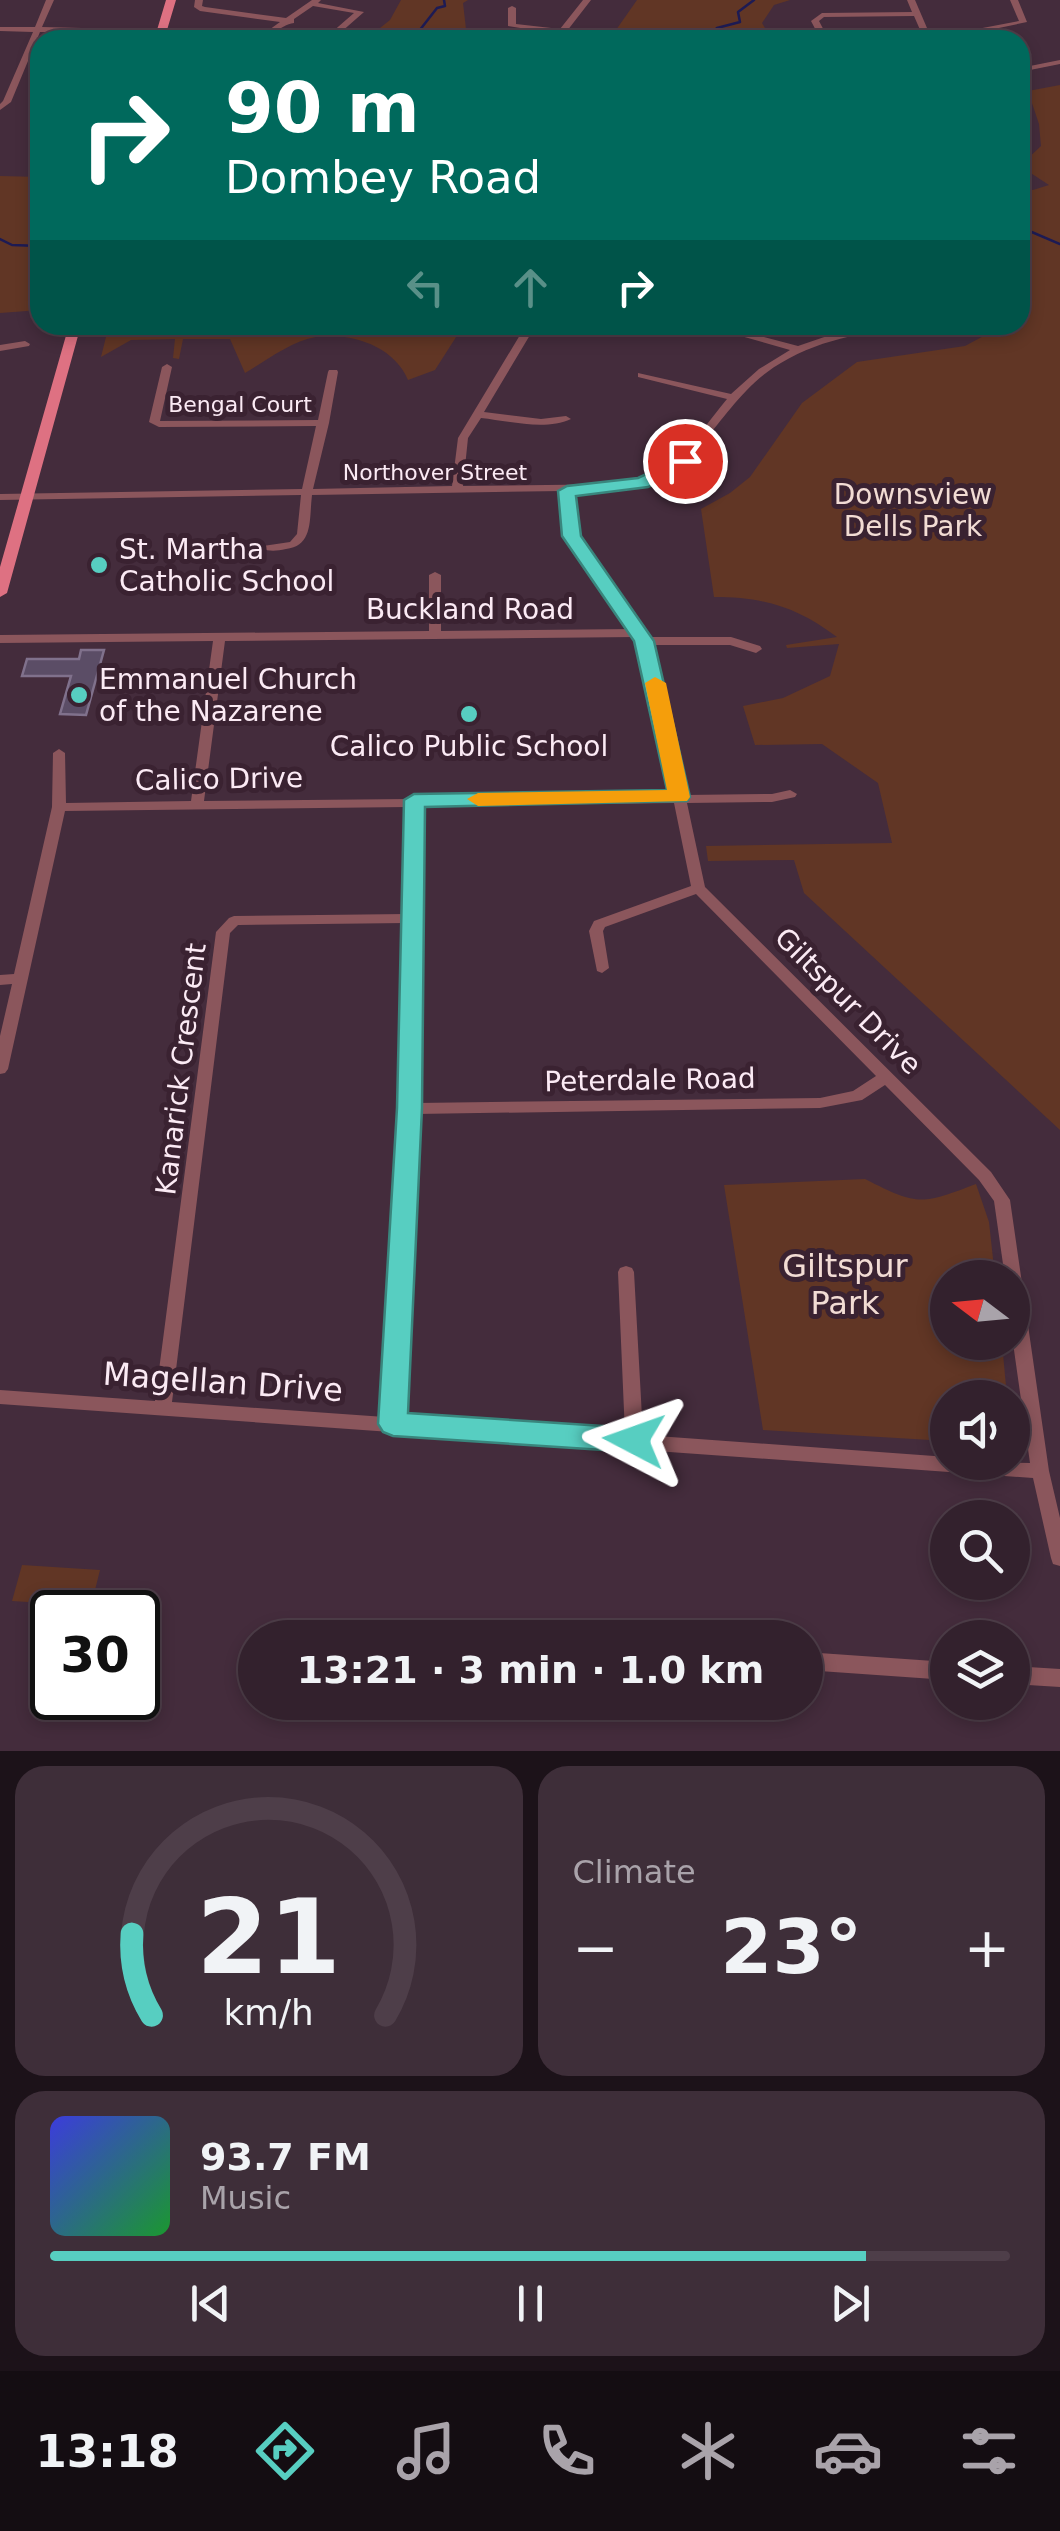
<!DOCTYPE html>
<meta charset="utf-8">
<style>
body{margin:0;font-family:"DejaVu Sans",sans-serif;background:#3e2e39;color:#f1f3f6;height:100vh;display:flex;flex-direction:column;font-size:38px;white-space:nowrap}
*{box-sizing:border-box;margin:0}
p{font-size:32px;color:#a9a3aa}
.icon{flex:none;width:55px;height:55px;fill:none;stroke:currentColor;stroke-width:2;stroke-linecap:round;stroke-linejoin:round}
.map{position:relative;height:1751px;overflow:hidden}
.panel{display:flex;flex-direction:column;gap:15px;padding:15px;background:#1c1219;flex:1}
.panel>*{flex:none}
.guide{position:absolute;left:30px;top:30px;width:1000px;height:305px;border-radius:30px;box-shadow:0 5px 15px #0003,0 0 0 2px #4e3e49;background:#00695c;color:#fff;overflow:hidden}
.needle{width:65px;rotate:286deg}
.fabs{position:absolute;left:930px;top:1260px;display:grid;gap:20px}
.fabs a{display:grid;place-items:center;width:100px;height:100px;border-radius:50%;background:#33212d;box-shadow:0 5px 15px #0003,0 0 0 2px #4e3e49;font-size:50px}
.speed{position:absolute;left:30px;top:1590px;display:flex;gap:20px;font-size:50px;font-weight:700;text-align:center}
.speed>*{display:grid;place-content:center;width:130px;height:130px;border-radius:50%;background:#33212d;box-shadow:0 5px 15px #0003,0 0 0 2px #4e3e49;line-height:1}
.speed .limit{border:5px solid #111;border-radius:15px;background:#fff;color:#111}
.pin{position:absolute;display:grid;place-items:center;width:85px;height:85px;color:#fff;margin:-42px;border:5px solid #fff;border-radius:50%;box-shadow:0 2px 10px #0007}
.me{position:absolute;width:110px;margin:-55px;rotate:274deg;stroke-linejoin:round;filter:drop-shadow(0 0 8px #0008)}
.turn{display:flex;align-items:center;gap:35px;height:210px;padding:0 30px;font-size:45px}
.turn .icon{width:130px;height:130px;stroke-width:2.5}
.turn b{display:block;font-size:70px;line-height:85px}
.lanes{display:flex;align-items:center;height:95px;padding:0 30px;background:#0003;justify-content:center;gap:50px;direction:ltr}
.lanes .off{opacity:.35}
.big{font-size:75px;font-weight:700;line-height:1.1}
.panel .widget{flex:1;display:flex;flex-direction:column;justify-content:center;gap:15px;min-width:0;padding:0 35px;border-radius:30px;background:#3e2e39}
.panel .dial{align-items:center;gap:0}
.dial svg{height:260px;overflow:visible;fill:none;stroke:#4e3e49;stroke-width:7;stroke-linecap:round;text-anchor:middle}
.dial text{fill:#f1f3f6;stroke:none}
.song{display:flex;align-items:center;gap:30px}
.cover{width:120px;height:120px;border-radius:15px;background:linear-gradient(135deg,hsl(240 70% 55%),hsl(130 70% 35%))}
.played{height:10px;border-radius:5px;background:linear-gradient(90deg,#57cec1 85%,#4e3e49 85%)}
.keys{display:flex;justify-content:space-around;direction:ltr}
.heat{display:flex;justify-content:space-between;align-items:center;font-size:55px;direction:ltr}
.panel .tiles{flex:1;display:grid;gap:15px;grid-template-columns:1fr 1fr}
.widget:last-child{grid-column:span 2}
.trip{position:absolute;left:238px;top:1620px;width:585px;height:100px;border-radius:50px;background:#33212d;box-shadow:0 5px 15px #0003,0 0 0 2px #4e3e49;font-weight:700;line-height:100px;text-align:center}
.tabs{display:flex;height:160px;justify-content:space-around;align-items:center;background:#140d12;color:#a9a3aa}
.tabs .icon{width:70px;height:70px}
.tabs .active{color:#57cec1}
.tabs b{font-size:45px;color:#f1f3f6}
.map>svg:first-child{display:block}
.green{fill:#613625}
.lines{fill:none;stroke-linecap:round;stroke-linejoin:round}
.stream{stroke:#1d1b54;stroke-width:2.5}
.building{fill:#5b4d66;stroke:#80718c;stroke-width:2.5}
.minor{fill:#8b565c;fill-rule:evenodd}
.major{fill:#de7182;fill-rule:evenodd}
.route{fill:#57cec1;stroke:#39867d;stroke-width:2.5}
.slow{fill:#f59e0b}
.poi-dot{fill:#57cec1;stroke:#3a2231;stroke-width:4}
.labels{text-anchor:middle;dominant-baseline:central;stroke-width:10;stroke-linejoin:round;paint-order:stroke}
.far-street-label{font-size:22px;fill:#fbeaf4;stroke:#3a2231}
.park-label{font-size:28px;fill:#f2dcd4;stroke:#3a2231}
.poi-label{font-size:28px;fill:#fbeaf4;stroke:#3a2231;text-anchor:start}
.street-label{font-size:28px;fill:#fbeaf4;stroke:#3a2231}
.near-park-label{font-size:32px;fill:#f2dcd4;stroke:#3a2231}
.near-street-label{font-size:32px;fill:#fbeaf4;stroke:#3a2231}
</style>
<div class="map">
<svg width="1060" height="1751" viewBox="0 0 1060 1751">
<rect width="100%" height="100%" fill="#442c3c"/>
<path class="green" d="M401,0H468L463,3L466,29L486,40H365L390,20Z
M637,0H790L774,5L762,23L772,40H609Z
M1060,85V1130L804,893L794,860L708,861L706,846L892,843L878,783L822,744L755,745L743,706L783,698L830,676L839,644L787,648L786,645L837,637C797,607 764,597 714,597L701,509L730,493L750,477L802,403L857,362L965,346L1004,325H1020V187L1033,190L1049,185L1020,166L1041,146L1039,124L1028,91Z
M0,176L40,177V310L0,313Z
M109,325H453L458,334L435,370L408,380C394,346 351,332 316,337C291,341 266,361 245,373L230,339H183L179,359L173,358L175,339L131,340L101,357Z
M865,1179C918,1206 921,1205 976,1184L989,1222L995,1277L948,1278V1342L1002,1343L1007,1397L948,1398L947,1441L763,1430L724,1185Z
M22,1565L100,1570L91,1606L12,1601Z"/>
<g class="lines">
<path class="stream" d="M412,40L437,8L445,6L444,0
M705,40L717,28L740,22L738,12L754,0
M1020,227L1060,244
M0,239L12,245L40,246"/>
</g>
<path class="building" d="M81,650H104L86,715L60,714L71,676H22L27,659H79Z"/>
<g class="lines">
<path class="minor" d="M46,0H54L42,27L161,30L165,32L161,34L40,32L11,102L0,110V104L3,101L33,32L0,31V27H35Z
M195,0H203L202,6L205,7L286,18L312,0H321L318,3L364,12L332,40H323L354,13L313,6L294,19V23C279,25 271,40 255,40L280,22L200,11L194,7Z
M583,0H591L560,40L553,39L557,34L508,26V8L512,6L516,8V24L560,29Z
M907,0H915L927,28L951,34L1019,21L1010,0H1018L1027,22L951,38L921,32L914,16L824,17L819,21L829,40H821L811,21L822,13L912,12Z
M1060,60V64L1020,72V68Z
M519,325H529L530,335L484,412L541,419L566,416L571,419C545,431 509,421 481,418L468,438L463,486L624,484C680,467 692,442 727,399L638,377V373L731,394L759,369L790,350L702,325H718L798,346L836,333L861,327L909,325L904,328C855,333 806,343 766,373C714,413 698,477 627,490C610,493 590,491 573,491L578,536L649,637H731L760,646L762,649L756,653L730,645H651L685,795L772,794L790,790L797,794L795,797L772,802L687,803L705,887L991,1172L1010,1200L1049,1471L1060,1518V1566L1053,1564L1051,1558L1033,1478L0,1404V1390L155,1401L216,932L229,918L234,916L406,914L408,807L65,811L8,1069L5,1073L0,1074V1036L12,984L0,985V975L14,974L52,807L53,753L59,749L65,753L66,803L191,801L213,641L0,643V635L429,631V575L435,572L441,575V631L632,629L566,536L562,491L312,495C309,518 314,546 286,549C276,551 270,552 261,548L263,546L290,542L297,534L301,495L0,500V494L302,489L316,426L159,427L149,422L162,367L167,364L172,367L160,421L318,420L328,372L329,370H337L338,372L329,423L313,489L452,486L458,438L520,335ZM636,637L643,654L672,795L421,798L415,796L409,799L204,801L225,641ZM674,803L691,886L594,921L589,931L597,971L602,973L609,968L603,931L605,927L696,894L876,1076L853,1091L820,1098L417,1103L420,921L422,918L420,915L422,806ZM406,923L401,1109L385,1417L172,1402L230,933L238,925ZM885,1085L979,1180L994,1201L1005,1278H1012V1336L1030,1463L948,1462V1457L643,1435L634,1272L632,1268L626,1266L620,1268L618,1272L625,1434L402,1418L416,1114L820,1108L862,1100Z
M968,325H984L985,326L980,329Z
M25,341L30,344L29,346L0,351V345Z
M393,1625L454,1630L461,1632L463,1638H386L383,1633L386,1627Z
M805,1652L948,1662V1680L805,1670Z
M1012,1666L1060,1669V1687L1012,1684Z"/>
<path class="major" d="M166,0H176L164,40H154Z
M69,325H81L7,593L0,597V567Z"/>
</g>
<path class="route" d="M685,456L692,457V465L648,487L576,496L581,536L654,641L690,797L687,801L425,807L422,1108L408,1413L634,1428L644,1431L649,1440L644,1448L634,1452L393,1436L383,1432L378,1424L397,1108L404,800L414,794L667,790L634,641L562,536L558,491L567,486L638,478Z"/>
<path class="slow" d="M655,677L666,683L690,797L687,801L478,806L467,799L478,793L667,790L645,683Z"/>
<g class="poi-dot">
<circle cx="99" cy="565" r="10"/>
<circle cx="79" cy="695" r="10"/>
<circle cx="469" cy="714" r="10"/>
</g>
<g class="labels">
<g class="far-street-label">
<text x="240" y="404">Bengal Court</text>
<text x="435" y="472">Northover Street</text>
</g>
<g class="park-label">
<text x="913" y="494">Downsview<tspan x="913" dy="32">Dells Park</tspan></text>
</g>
<g class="poi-label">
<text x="119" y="549">St. Martha<tspan x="119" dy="32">Catholic School</tspan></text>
<text x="99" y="679">Emmanuel Church<tspan x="99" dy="32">of the Nazarene</tspan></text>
<text x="469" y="746" text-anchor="middle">Calico Public School</text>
</g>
<g class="street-label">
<text x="470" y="609">Buckland Road</text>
<text transform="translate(219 779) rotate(-1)">Calico Drive</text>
<text transform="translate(848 1001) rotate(45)">Giltspur Drive</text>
<text transform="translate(181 1069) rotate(-83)">Kanarick Crescent</text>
<text transform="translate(650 1080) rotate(-1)">Peterdale Road</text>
</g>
<g class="near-park-label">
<text x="845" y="1266">Giltspur<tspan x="845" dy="37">Park</tspan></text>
</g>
<g class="near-street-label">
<text transform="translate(223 1382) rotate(4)">Magellan Drive</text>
</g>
</g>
</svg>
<div class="fabs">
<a><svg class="needle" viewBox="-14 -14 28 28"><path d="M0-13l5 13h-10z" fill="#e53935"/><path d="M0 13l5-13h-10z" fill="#a9a3aa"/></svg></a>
<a><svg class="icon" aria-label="sound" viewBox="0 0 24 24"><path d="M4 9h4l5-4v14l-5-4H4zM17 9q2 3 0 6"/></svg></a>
<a><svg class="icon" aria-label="search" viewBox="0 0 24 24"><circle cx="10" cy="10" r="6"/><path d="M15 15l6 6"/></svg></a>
<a><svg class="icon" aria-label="layers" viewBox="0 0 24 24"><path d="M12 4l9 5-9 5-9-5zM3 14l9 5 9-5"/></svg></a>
</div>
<div class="speed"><div class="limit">30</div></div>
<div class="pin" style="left:685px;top:461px;background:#d93025"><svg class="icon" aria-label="arrive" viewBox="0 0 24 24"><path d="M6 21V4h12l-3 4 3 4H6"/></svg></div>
<svg class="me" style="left:634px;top:1440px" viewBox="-20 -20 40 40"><path d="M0-17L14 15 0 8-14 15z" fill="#57cec1" stroke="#fff" stroke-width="4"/></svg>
<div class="trip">13:21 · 3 min · 1.0 km</div>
<div class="guide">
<div class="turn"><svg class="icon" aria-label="right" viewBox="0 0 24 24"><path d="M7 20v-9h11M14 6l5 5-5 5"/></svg><div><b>90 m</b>Dombey Road</div></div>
<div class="lanes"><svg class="icon off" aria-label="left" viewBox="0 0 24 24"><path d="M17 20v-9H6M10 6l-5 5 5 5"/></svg><svg class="icon off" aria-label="ahead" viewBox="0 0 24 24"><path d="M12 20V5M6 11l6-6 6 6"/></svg><svg class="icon" aria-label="right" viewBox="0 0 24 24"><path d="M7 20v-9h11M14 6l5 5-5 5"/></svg></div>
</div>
</div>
<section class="panel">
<div class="tiles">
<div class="widget dial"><svg viewBox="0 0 100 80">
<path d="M14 69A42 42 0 1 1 86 69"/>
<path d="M14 69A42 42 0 0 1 8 44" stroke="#57cec1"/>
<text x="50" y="56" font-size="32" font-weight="700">21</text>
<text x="50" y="72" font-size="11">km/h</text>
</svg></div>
<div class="widget"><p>Climate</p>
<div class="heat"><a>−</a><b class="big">23°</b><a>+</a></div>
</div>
<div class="widget">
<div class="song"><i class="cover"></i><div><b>93.7 FM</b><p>Music</p></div></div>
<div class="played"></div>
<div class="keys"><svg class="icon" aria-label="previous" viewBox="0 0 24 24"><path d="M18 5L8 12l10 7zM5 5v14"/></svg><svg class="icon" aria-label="pause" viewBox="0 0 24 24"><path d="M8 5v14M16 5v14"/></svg><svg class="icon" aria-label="next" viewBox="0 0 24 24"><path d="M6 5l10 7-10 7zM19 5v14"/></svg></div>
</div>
</div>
</section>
<nav class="tabs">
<b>13:18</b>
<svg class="icon active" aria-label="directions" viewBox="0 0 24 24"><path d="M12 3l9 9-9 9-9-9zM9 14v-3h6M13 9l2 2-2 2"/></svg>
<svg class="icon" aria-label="music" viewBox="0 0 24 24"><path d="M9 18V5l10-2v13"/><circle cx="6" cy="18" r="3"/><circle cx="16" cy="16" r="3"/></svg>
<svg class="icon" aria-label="phone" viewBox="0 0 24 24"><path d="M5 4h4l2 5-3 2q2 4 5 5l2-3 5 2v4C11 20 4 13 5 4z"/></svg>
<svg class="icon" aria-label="climate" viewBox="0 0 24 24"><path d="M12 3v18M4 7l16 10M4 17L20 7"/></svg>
<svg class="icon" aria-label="car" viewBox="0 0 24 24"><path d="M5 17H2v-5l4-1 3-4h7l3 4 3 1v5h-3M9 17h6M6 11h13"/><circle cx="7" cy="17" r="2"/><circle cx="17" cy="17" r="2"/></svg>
<svg class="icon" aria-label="filters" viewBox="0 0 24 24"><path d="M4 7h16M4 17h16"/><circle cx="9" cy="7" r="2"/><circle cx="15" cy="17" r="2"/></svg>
</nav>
